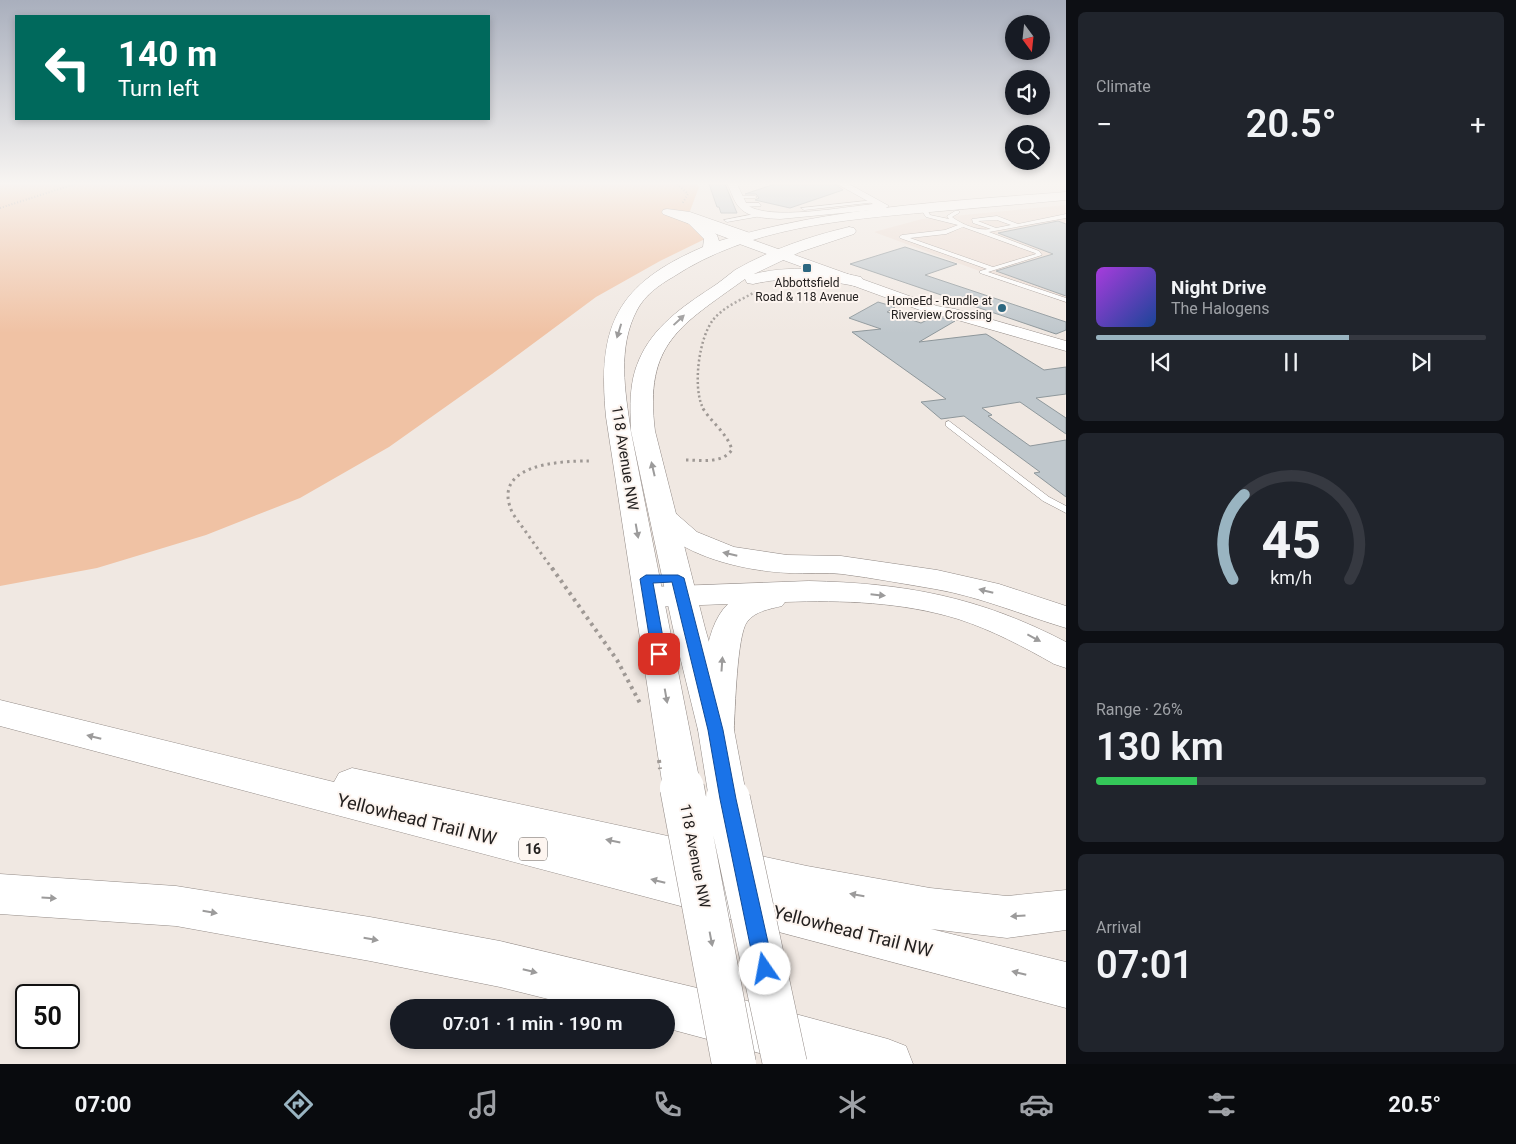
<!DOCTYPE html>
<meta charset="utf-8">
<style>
body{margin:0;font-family:Roboto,sans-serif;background:#20242c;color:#f1f3f6;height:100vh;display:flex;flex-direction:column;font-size:19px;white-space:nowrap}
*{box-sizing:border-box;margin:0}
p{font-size:16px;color:#9ea1a6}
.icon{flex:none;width:28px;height:28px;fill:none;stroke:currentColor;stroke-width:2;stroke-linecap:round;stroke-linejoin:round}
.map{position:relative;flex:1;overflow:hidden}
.side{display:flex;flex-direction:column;gap:12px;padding:12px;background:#0d0f14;width:450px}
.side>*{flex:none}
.banner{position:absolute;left:15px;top:15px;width:475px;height:105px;border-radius:0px;box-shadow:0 2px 8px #0003;background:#00695c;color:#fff;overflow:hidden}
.needle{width:32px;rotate:165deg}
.fabs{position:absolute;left:1005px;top:15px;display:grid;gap:10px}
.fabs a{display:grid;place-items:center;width:45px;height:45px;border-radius:50%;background:#171b24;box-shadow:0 2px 8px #0003;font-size:25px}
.speed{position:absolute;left:15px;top:984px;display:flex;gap:10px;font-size:25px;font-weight:700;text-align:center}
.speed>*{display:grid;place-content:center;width:65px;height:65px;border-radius:50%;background:#171b24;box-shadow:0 2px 8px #0003;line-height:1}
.speed .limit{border:2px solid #111;border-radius:8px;background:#fff;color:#111}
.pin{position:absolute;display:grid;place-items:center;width:42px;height:42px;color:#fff;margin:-21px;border-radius:10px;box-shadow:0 2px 8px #0006}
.me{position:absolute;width:55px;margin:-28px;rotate:348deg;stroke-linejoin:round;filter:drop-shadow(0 0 4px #0008)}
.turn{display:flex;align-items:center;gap:18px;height:105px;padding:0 20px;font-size:22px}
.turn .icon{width:65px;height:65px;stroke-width:2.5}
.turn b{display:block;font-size:35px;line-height:42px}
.big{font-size:38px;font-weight:600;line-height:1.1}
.side .card{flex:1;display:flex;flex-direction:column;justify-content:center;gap:8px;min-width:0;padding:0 18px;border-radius:8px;background:#20242c}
.side .dial{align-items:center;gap:0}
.dial svg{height:130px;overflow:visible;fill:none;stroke:#363941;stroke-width:7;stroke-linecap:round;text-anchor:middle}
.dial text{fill:#f1f3f6;stroke:none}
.song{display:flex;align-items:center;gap:15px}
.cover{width:60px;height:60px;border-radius:8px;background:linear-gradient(135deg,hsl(280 70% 55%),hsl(220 70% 35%))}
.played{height:5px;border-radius:2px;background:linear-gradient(90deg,#99b4c1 65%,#363941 65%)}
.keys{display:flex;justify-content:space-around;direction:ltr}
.heat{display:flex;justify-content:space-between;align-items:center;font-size:28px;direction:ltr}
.charge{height:8px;border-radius:4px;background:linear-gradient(90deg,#34c759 26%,#363941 0)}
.trip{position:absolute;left:390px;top:999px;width:285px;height:50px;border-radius:25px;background:#171b24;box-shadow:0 2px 8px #0003;font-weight:600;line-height:50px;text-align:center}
.tabs{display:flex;height:80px;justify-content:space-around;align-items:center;background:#090b0e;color:#9ea1a6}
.tabs .icon{width:35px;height:35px}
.tabs .active{color:#99b4c1}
.tabs b{font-size:22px;color:#f1f3f6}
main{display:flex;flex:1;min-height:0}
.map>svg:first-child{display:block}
.built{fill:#ecdcd3}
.green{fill:#f0c2a4}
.building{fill:#bfc7cc;stroke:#8e979b}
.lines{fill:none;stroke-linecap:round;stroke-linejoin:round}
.service-casing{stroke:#938b87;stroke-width:1}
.minor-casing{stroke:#938b87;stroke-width:1}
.tertiary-casing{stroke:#938b87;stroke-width:1}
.secondary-casing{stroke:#938b87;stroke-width:1}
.motorway-casing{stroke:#938b87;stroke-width:1}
.path-far3{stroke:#9f9995;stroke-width:2;stroke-dasharray:1 2;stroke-linecap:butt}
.path-far2{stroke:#9f9995;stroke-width:2.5;stroke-dasharray:2 2.5;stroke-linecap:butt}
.path-far1{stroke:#9f9995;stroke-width:3;stroke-dasharray:2.5 4;stroke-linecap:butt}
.path{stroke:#9f9995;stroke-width:4;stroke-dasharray:3 4.5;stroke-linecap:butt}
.service{fill:#fff;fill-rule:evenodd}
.minor{fill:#fff;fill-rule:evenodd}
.tertiary{fill:#fff;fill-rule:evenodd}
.secondary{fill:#fff;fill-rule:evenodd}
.motorway{fill:#fff;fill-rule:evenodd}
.secondary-bridge-casing{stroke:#938b87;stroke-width:45;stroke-linecap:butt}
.path-bridge{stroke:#9f9995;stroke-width:4;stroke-dasharray:3 4.5;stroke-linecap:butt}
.secondary-bridge{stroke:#fff;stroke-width:44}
.oneway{fill:#9c9b9b}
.route{fill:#1a73e8;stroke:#114b97}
.poi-dot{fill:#2d6780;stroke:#fdf5f0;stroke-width:2}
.labels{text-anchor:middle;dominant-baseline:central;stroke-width:4;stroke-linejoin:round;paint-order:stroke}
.far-poi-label{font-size:12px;fill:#242120;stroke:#fdf5f0}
.shield{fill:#fdf5f0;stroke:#65615e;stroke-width:1}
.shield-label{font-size:14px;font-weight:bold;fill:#242120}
.street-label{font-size:15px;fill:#242120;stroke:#fdf5f0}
.near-street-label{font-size:18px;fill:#242120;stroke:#fdf5f0}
</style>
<main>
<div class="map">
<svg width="1066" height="1064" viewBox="0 0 1066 1064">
<rect width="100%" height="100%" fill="#f0e8e2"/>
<path class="built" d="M1066,205V303L874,232L922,219Z"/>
<path class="green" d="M0,184H695L699,187L690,211L682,216L707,238L660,261L596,297L492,374L389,447L300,498L206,535L97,568L0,586Z"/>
<path class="building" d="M709,184H725L737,213H721L719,207H717Z
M775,184H835L843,190L790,208L755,200L759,198L756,194H745Z
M1058,221L1066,224V296L996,271L1053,254L998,233Z
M905,247L957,264L925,275L1066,322V330L1056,334L850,264Z
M878,302L895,307L887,312L921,323L935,316L955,321L919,342L986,334L1044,370L1066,367V394L1036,398L1066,418V434L1020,402L982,408L992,415L988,416L1030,446L1066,440V497L1034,473L1040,472L964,416L941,419L921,402L946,399L852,332L881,329L849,318Z"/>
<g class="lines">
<defs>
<path id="service" d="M737,196H755L757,197L755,198H739Z
M875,200L877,202L804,210L801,208Z
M759,203L761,206L741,207L738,205L741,203Z
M924,207H928V211L930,215L949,219L947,216L955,211H959V213L952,217C963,225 978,231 991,229L973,223L972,219L997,216L1018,224L1066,214V218L989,232L1039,251L1042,255L988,272L1066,298V302L980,273V271L987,269L900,238L899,237L902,235L945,230L958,225L926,217L922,211ZM997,220L1011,225L996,228L978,221ZM963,227L1035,253L1036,254L993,267L910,238L946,234Z
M765,212L767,215L727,222L724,220Z
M949,421L1049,497L1066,506V513L1043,501L946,426V422Z"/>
<path id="minor" d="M727,184H737L747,205C769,221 844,207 873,204L837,184H849L889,206L884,209L780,219C764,218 745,218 736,203C732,197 731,190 727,184Z
M667,209L690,212L753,234L755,236L749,239L744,238L743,241H735L663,214L662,212L663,210Z"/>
<path id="tertiary" d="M739,235L937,306L955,309L1066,341V351L947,317L928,313L734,242L732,239Z"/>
<path id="secondary" d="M1066,192V200C1021,204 976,208 930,212C842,220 749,227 673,277C659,285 645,295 637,310C617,348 625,391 631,432L701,788L696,799L682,804L668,799L663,788L606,417C597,325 617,284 703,247L704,239L688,223L690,220H700L717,235L719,241C829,207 951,201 1066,192Z
M849,227L854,228L856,231L854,234L800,252L754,274C790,265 826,269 861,277L864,281L861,285L855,286C820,279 788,276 753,284L747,283L745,279C680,326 644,343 655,431L705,628L734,730L747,799L742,811L728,815L714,811L709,799L698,730L673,628L631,431C630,407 629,382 639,360C653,327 682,307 711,288C719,283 727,276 735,270C770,250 810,236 849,227Z"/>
<path id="motorway" d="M663,509L673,511L697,532L734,547L787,555L841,556L937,570L999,584L1066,606V628C1022,615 981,597 935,589C905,584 873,578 842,574C825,572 807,574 789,573C744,571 676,556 650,517L653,511Z
M809,581C905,583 980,597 1066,642V668L1054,664C1024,647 992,630 958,619C902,602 843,600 785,602L782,606C770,609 755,611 747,622C737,635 735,710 734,730L729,740L716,744L703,740L698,730C702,695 701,629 728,604L649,607L638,604L634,597L638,590L649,587Z
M0,700L334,782L339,773L352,768L807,866L930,888L1007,896L1066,890V930L1007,938L931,929L1066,962V1008L0,726Z
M0,874L176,886L370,917L500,941L714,992L888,1039L906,1046L913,1064H800L666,1028V1008H584L500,987L370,961L176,926L0,914Z"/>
</defs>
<use href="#service" class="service-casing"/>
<use href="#minor" class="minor-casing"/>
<use href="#tertiary" class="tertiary-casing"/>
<use href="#secondary" class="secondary-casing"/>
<use href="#motorway" class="motorway-casing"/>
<path class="path-far3" d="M677,184L688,194L682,204
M0,208L75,184"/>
<path class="path-far2" d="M702,406C693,385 699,338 713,320C723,307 741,300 755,292"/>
<path class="path-far1" d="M686,460C702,460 721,464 732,450C727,432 709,421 701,405
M553,570L513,514C489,465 557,461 589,461"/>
<path class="path" d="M552,568L617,660L641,705"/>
<use href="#service" class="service"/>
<use href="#minor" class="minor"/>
<use href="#tertiary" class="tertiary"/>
<use href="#secondary" class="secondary"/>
<use href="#motorway" class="motorway"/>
<defs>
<path id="secondary-bridge" d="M682,788L734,1064
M728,799L785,1064"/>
</defs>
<use href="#secondary-bridge" class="secondary-bridge-casing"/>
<path class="path-bridge" d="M659,760L660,769"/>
<use href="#secondary-bridge" class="secondary-bridge"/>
</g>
<defs><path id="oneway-solid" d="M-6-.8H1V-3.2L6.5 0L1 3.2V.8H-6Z" transform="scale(1.25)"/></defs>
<g class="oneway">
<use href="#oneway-solid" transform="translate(679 320) rotate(-43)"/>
<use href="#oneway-solid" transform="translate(619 331) rotate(107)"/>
<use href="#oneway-solid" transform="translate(653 469) rotate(-103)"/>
<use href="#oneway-solid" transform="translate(637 531) rotate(80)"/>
<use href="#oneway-solid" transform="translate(730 554) rotate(-167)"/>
<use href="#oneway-solid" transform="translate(986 591) rotate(-166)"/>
<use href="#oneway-solid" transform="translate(878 595) rotate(6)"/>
<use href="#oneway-solid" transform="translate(1034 638) rotate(28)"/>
<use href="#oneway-solid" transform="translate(722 664) rotate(-86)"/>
<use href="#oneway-solid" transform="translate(666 696) rotate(80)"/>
<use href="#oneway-solid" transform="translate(94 737) rotate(-166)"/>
<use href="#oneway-solid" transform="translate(613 841) rotate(-168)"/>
<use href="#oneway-solid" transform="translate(658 881) rotate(-166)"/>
<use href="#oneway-solid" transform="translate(857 895) rotate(-170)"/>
<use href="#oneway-solid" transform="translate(49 898) rotate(4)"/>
<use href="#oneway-solid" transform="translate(210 912) rotate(10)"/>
<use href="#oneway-solid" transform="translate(1018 916) rotate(176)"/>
<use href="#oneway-solid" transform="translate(371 939) rotate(10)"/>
<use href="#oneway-solid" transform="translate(711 939) rotate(79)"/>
<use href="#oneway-solid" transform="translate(530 971) rotate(14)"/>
<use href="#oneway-solid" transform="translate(1019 973) rotate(-166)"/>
</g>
<linearGradient id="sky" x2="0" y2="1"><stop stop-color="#a9afbd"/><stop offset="0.55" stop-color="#f8f5f2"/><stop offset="1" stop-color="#f8f5f2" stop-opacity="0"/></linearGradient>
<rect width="1066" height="333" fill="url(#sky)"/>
<path class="route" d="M646,575H678L684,578L723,730L736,799L774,969L771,976L765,979L758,976L755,969L720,799L708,730L672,582L653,583L666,654L664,658H654L652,654L640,579Z"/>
<g class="poi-dot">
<rect x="802" y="263" width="10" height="10" rx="2.5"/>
<circle cx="1002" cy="308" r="5"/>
</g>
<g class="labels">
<g class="far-poi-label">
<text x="807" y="283">Abbottsfield<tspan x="807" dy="14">Road &amp; 118 Avenue</tspan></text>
<text x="992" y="301" text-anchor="end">HomeEd - Rundle at<tspan x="992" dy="14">Riverview Crossing</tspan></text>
</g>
<rect class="shield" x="519" y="837.5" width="28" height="23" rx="4"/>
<g class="shield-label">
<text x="533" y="849">16</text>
</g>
<g class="street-label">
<text transform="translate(625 458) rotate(81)">118 Avenue NW</text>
<text transform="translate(695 856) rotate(79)">118 Avenue NW</text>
</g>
<g class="near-street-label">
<text transform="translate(417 819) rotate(14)">Yellowhead Trail NW</text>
<text transform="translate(853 931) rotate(14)">Yellowhead Trail NW</text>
</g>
</g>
</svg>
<div class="fabs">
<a><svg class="needle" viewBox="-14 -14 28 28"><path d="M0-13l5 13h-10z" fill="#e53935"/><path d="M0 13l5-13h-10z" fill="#9ea1a6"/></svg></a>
<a><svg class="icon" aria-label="sound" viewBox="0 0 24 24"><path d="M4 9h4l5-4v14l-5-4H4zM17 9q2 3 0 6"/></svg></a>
<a><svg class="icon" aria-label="search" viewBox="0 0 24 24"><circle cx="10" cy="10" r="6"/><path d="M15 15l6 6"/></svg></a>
</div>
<div class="speed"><div class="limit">50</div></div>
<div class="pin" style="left:659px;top:654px;background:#d93025"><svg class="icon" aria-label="arrive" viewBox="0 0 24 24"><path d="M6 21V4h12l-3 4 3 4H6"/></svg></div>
<svg class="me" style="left:765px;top:969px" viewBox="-20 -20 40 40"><circle r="19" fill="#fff"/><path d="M0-13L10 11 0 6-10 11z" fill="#1a73e8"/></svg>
<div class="trip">07:01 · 1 min · 190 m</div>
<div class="banner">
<div class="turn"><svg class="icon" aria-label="left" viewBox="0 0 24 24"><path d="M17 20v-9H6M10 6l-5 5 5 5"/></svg><div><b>140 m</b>Turn left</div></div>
</div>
</div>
<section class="side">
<div class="card"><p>Climate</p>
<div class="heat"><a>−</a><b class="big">20.5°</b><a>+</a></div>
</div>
<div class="card">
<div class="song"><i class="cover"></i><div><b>Night Drive</b><p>The Halogens</p></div></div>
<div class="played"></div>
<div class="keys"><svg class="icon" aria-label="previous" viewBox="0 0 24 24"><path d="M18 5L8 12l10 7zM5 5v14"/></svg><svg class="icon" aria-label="pause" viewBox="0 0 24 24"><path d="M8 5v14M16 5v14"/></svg><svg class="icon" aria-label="next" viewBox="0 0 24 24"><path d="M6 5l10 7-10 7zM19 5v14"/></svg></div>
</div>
<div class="card dial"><svg viewBox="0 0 100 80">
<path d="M14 69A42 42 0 1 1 86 69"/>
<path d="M14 69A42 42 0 0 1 21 17" stroke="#99b4c1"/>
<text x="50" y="56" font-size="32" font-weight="700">45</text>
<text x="50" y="72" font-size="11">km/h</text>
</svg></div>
<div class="card"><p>Range · 26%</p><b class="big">130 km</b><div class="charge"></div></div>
<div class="card"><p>Arrival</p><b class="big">07:01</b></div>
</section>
</main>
<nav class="tabs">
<b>07:00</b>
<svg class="icon active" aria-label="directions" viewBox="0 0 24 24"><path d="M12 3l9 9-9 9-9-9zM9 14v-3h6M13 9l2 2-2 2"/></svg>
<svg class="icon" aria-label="music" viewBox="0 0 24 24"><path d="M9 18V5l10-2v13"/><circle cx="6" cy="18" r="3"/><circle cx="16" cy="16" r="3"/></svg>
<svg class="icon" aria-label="phone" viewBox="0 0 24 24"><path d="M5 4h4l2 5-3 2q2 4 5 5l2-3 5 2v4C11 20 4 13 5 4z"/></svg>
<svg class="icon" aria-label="climate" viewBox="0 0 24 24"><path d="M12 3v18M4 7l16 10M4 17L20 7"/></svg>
<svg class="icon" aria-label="car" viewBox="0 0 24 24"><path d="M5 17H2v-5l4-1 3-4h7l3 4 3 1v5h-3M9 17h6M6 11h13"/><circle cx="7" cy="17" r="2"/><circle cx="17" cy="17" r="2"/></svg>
<svg class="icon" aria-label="filters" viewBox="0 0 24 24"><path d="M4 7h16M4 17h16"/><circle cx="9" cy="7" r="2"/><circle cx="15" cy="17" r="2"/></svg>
<b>20.5°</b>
</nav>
